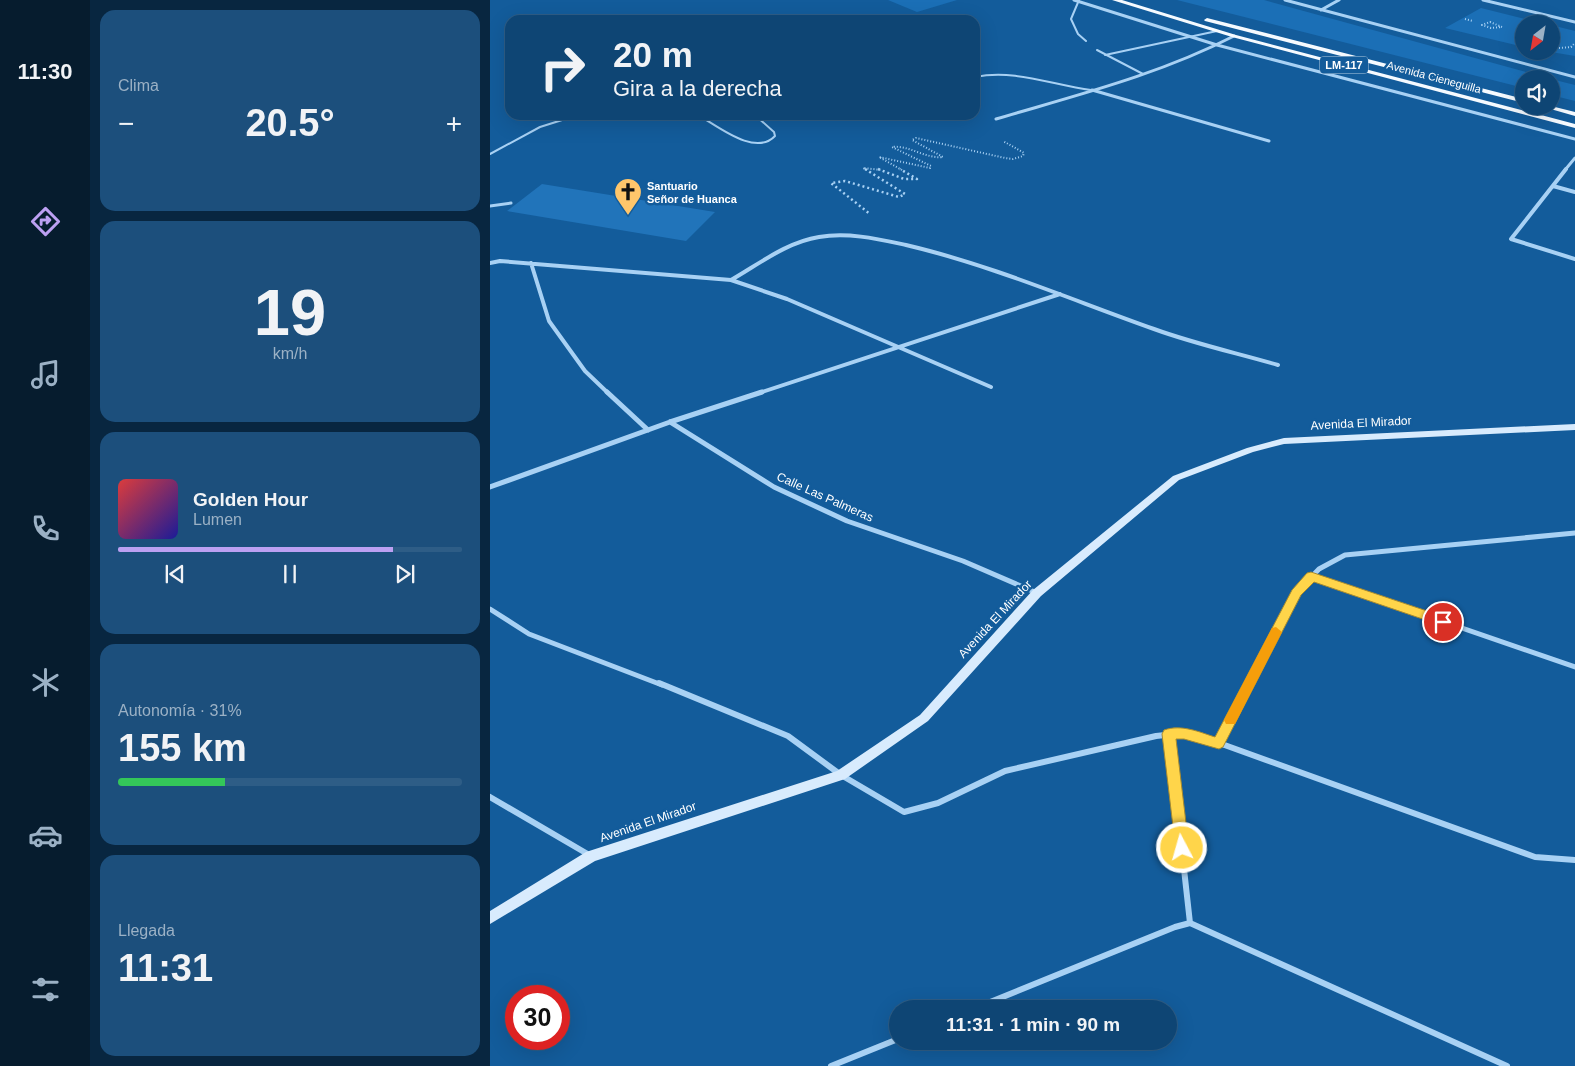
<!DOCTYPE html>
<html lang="es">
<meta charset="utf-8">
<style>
body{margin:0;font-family:Helvetica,sans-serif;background:#1c4f7c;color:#f1f3f6;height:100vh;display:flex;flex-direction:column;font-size:19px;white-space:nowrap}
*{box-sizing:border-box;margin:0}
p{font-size:16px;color:#9bb1c5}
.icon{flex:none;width:28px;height:28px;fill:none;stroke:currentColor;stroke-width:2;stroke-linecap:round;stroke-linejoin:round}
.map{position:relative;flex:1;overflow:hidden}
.panel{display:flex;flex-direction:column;gap:10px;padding:10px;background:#082640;width:400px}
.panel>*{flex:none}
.guide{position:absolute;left:15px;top:15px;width:475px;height:105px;border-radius:15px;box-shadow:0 5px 20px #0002,0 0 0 1px #2e5d86;background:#0e4574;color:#f1f3f6;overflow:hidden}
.needle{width:32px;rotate:211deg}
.buttons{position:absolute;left:1025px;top:15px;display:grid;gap:10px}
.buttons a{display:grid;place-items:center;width:45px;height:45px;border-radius:50%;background:#0e4574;box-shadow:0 5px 20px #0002,0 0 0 1px #2e5d86;font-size:25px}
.speed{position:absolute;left:15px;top:985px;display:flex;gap:10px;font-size:25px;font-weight:700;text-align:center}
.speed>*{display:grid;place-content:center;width:65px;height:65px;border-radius:50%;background:#0e4574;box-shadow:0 5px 20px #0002,0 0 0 1px #2e5d86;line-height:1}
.speed .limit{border:8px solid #d22;background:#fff;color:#111}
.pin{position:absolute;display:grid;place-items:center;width:42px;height:42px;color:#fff;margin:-21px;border:2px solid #fff;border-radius:50%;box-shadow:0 1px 5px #0007}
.me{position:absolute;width:55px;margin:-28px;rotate:354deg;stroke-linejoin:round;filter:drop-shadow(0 0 4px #0008)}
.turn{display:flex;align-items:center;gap:18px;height:105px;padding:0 25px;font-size:22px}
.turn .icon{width:65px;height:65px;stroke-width:2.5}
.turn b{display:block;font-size:35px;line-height:42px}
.big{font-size:38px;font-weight:700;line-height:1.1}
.panel .card{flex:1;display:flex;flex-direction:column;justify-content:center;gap:8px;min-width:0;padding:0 18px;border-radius:15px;background:#1c4f7c}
.panel .dial{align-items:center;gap:0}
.dial b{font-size:65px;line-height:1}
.song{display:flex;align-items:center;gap:15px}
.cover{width:60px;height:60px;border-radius:8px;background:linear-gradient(135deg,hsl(0 70% 55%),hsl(240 70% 35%))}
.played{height:5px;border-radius:2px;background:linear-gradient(90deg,#bca0f2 80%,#2e5d86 80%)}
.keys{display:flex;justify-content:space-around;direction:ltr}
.heat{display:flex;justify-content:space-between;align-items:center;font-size:28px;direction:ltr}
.charge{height:8px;border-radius:4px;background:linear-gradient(90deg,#34c759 31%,#2e5d86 0)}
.trip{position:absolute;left:399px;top:1000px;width:288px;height:50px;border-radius:25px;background:#0e4574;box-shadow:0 5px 20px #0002,0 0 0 1px #2e5d86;font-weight:700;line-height:50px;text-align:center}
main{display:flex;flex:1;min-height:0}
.tabs{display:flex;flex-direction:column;width:90px;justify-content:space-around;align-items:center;background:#061c2e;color:#9bb1c5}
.tabs .icon{width:35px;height:35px}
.tabs .active{color:#bca0f2}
.tabs b{font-size:22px;color:#f1f3f6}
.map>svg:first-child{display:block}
.green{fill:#1b6fb6}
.building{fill:#2174ba}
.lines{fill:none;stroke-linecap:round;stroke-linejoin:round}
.path-far1{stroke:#a8d1f4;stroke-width:2;stroke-dasharray:1 2;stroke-linecap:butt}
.path{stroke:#a8d1f4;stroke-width:2.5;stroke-dasharray:2 3;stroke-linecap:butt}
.lane-far1{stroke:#a8d1f4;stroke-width:2}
.lane{stroke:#a8d1f4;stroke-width:3}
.street-far3{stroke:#a8d1f4;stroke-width:3}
.street-far2{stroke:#a8d1f4;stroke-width:4}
.street-far1{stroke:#a8d1f4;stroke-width:5}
.street{stroke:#a8d1f4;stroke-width:6}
.secondary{fill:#d8ebfd;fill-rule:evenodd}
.primary{fill:#f5faff;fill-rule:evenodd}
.route{fill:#ffd54a;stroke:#a68a30}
.slow{fill:#f59e0b}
.labels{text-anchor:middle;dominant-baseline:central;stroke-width:5;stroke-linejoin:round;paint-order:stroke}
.shield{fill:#135c9b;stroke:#b8cee1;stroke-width:1}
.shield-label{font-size:11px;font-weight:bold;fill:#fff}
.far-street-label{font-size:11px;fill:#fff;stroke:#135c9b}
.far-poi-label{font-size:11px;font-weight:bold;fill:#fff;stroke:#135c9b;text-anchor:start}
.street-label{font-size:12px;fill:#fff;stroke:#135c9b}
</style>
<main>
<nav class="tabs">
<b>11:30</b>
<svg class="icon active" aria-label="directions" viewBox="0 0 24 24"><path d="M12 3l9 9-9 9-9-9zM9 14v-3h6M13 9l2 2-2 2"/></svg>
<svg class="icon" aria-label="music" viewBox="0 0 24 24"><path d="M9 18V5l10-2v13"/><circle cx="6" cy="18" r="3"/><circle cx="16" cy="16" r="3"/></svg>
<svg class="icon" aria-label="phone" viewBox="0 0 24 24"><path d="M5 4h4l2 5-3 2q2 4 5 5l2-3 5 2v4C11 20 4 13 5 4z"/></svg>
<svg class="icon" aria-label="climate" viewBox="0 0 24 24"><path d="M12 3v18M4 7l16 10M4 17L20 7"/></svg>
<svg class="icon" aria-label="car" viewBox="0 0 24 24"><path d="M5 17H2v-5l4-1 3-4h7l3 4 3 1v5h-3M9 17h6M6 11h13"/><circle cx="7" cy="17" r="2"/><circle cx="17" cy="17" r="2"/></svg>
<svg class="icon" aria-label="filters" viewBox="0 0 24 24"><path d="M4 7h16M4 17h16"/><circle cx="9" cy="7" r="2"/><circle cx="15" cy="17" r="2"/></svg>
</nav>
<section class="panel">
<div class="card"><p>Clima</p>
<div class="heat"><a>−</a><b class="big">20.5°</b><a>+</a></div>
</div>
<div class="card dial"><b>19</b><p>km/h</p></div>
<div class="card">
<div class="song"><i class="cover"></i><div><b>Golden Hour</b><p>Lumen</p></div></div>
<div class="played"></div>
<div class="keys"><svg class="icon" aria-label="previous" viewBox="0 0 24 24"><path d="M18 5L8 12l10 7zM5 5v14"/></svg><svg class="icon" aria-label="pause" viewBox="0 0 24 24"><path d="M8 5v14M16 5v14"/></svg><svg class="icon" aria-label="next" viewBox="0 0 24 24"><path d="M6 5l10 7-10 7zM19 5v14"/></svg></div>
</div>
<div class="card"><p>Autonomía · 31%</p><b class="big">155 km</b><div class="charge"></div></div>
<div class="card"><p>Llegada</p><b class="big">11:31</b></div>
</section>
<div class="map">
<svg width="1085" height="1066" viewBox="0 0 1085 1066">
<rect width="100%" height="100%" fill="#135c9b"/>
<path class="green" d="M398,0H467L427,12Z
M687,0H774L1061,79H1034V88Z
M991,8L1055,24H1034V47L955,28Z
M1061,25L1085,31V56L1055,51H1061Z
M1061,79L1085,85V101L1061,95Z"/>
<path class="building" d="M52,184L225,212L196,241L17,211Z"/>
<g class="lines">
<path class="path-far1" d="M975,19L983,21
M1000,22L1012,27L1001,28L992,25Z
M1069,48L1081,47L1084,44
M377,170L373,168L392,170
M412,170L389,157L440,168L441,166L402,147C420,145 435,159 453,157L422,140L426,138L515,158L523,159L533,156L534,153L513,141"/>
<path class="path" d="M375,169L415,194L409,197L355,181L341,183L380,214
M388,169L414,179H427L410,169"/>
<path class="lane-far1" d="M589,0L581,19L588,34L596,41
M607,50L653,74
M615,55L727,31
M485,77C525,69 562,85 601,90
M208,115C228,126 265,157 285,136L284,132L265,115
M0,154L50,127L88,115"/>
<path class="lane" d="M0,206L21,203"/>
<path class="street-far3" d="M584,0L727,45L1085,139
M795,0L1085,77
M993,0L1085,22
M831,10L849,0
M602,90L779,141
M506,119C587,95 668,75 744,36
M1075,170L1085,158"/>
<path class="street-far2" d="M1076,169L1021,239L1085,259
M1063,186L1085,192
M0,263L10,261L241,280L297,299L501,387
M41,263L59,321L95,371L118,393
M241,280C269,264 297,242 329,237C358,232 388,239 416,245C501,265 582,300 664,329C705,344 747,353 788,365
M269,393L570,294"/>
<path class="street-far1" d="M117,392L158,430
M180,422L284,487L357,521L473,561L547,593
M0,487L180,422L272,392
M821,576L1085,667
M0,609L39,634L172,685
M759,685L806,593L829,569L855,555L1085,533"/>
<path class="street" d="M169,683L298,736L351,775L414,812L448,803L515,771L666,736L694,733L729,743L1045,857L1085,860
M679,734L700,923
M729,743L760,683
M0,797L101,856
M483,1009L685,927L700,923L1017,1066
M341,1066L408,1039"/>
<path class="secondary" d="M1085,424V430L794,444L763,452L689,480L551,596L438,721L355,779L105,861L0,924V911L96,852L347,771L430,715L543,590L683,476L757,448L794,438Z"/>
<path class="primary" d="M622,0H632L746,35L1085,124V128L742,37Z
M717,18L1034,99V103L715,21L714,20Z
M1050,106H1061L1085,112V116Z"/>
</g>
<path class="route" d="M821,572L958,618L959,622L953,626L824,582L811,595L733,747L729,749L694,739H686L699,848L697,852L692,854L686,852L672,734L674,730C692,724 709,732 725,737L802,590L817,573Z"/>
<path class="slow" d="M786,627L792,632L745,724H736L734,720L736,716L782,628Z"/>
<defs>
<symbol id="church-pin" viewBox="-11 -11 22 30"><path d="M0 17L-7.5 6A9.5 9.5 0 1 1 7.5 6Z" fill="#ffc66b" stroke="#135c9b"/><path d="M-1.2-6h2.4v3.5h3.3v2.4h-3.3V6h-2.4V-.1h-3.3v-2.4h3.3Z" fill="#111"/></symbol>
</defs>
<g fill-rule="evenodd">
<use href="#church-pin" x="122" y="176" width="32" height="43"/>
</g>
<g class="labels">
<rect class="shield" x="830" y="56.5" width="48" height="17" rx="4"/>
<g class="shield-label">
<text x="854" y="65">LM-117</text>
</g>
<g class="far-street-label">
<text transform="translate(944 77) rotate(15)">Avenida Cieneguilla</text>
</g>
<g class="far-poi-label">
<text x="157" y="186">Santuario<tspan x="157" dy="13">Señor de Huanca</tspan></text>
</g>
<g class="street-label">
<text transform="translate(871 423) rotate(-3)">Avenida El Mirador</text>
<text transform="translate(335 497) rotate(24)">Calle Las Palmeras</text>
<text transform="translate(505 619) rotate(-47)">Avenida El Mirador</text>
<text transform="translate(158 822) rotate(-19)">Avenida El Mirador</text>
</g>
</g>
</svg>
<div class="buttons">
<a><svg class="needle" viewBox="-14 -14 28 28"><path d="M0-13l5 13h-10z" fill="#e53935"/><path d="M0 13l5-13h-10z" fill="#9bb1c5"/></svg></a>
<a><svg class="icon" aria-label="sound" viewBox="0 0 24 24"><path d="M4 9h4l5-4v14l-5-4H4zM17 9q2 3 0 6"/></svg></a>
</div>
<div class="speed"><div class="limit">30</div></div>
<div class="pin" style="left:953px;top:622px;background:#d93025"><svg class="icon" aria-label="arrive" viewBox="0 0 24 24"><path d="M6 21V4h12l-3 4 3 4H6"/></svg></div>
<svg class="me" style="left:692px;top:848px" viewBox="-20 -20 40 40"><circle r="17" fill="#ffd54a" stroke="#fff" stroke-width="3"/><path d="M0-11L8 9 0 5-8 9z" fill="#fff"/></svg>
<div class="trip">11:31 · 1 min · 90 m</div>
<div class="guide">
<div class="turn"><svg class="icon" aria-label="right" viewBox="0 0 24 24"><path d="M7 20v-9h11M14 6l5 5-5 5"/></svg><div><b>20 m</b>Gira a la derecha</div></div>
</div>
</div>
</main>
